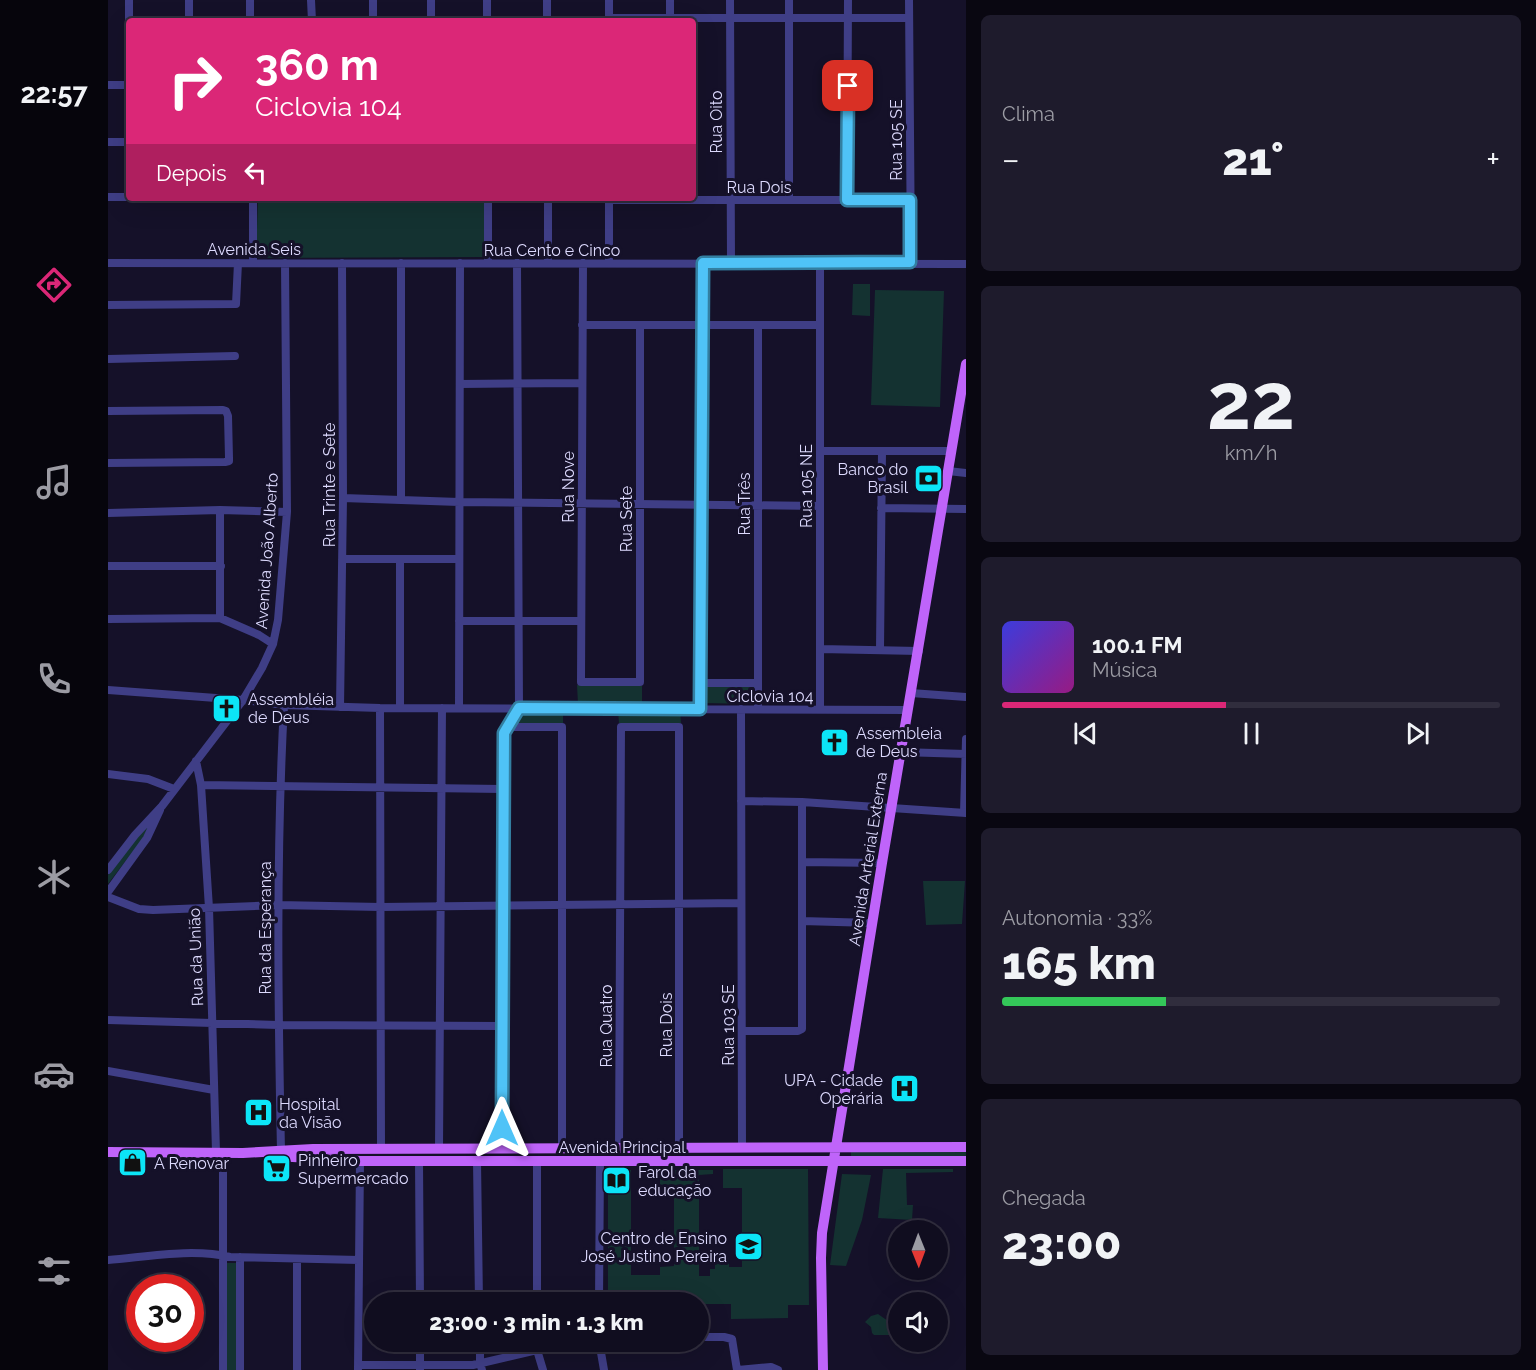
<!DOCTYPE html>
<html lang="pt">
<meta charset="utf-8">
<style>
body{margin:0;font-family:Raleway,sans-serif;background:#1e1b2c;color:#f1f3f6;height:100vh;display:flex;flex-direction:column;font-size:22px;white-space:nowrap}
*{box-sizing:border-box;margin:0}
p{font-size:20px;color:#9c9ca4}
.icon{flex:none;width:33px;height:33px;fill:none;stroke:currentColor;stroke-width:2;stroke-linecap:round;stroke-linejoin:round}
.map{position:relative;flex:1;overflow:hidden}
.side{display:flex;flex-direction:column;gap:15px;padding:15px;background:#090711;width:570px}
.side>*{flex:none}
.guide{position:absolute;left:18px;top:18px;width:570px;height:183px;border-radius:6px;box-shadow:0 6px 24px #0002,0 0 0 2px #302d3d;background:#db2777;color:#fff;overflow:hidden}
.needle{width:39px;rotate:179deg}
.fabs{position:absolute;left:780px;top:1220px;display:grid;gap:12px}
.fabs a{display:grid;place-items:center;width:60px;height:60px;border-radius:50%;background:#100d1f;box-shadow:0 6px 24px #0002,0 0 0 2px #302d3d;font-size:30px}
.speed{position:absolute;left:18px;top:1274px;display:flex;gap:12px;font-size:30px;font-weight:700;text-align:center}
.speed>*{display:grid;place-content:center;width:78px;height:78px;border-radius:50%;background:#100d1f;box-shadow:0 6px 24px #0002,0 0 0 2px #302d3d;line-height:1}
.speed .limit{border:9px solid #d22;background:#fff;color:#111}
.pin{position:absolute;display:grid;place-items:center;width:51px;height:51px;color:#fff;margin:-26px;border-radius:12px;box-shadow:0 3px 9px #0006}
.me{position:absolute;width:66px;margin:-33px;rotate:0deg;stroke-linejoin:round;filter:drop-shadow(0 0 4px #0008)}
.turn{display:flex;align-items:center;gap:21px;height:126px;padding:0 30px;font-size:27px}
.turn .icon{width:78px;height:78px;stroke-width:2.5}
.turn b{display:block;font-size:42px;line-height:51px}
.then{display:flex;align-items:center;height:57px;padding:0 30px;background:#0003;gap:12px;font-size:22px}
.big{font-size:45px;font-weight:800;line-height:1.1}
.side .card{flex:1;display:flex;flex-direction:column;justify-content:center;gap:9px;min-width:0;padding:0 21px;border-radius:9px;background:#1e1b2c}
.side .dial{align-items:center;gap:0}
.dial b{font-size:78px;line-height:1}
.song{display:flex;align-items:center;gap:18px}
.cover{width:72px;height:72px;border-radius:9px;background:linear-gradient(135deg,hsl(240 70% 55%),hsl(310 70% 35%))}
.played{height:6px;border-radius:3px;background:linear-gradient(90deg,#db2777 45%,#302d3d 45%)}
.keys{display:flex;justify-content:space-around;direction:ltr}
.heat{display:flex;justify-content:space-between;align-items:center;font-size:33px;direction:ltr}
.charge{height:9px;border-radius:4px;background:linear-gradient(90deg,#34c759 33%,#302d3d 0)}
.trip{position:absolute;left:256px;top:1292px;width:345px;height:60px;border-radius:30px;background:#100d1f;box-shadow:0 6px 24px #0002,0 0 0 2px #302d3d;font-weight:800;line-height:60px;text-align:center}
main{display:flex;flex:1;min-height:0}
.tab-bar{display:flex;flex-direction:column;width:108px;justify-content:space-around;align-items:center;background:#06050c;color:#9c9ca4}
.tab-bar .icon{width:42px;height:42px}
.tab-bar .on{color:#db2777}
.tab-bar b{font-size:27px;color:#f1f3f6}
.map>svg:first-child{display:block}
.green{fill:#143231}
.lines{fill:none;stroke-linecap:round;stroke-linejoin:round}
.minor{stroke:#3f3e86;stroke-width:8}
.major{stroke:#bf64fa;stroke-width:10}
.route-casing{stroke:#337fa1;stroke-width:15}
.route{stroke:#4fc3f7;stroke-width:10}
.labels{text-anchor:middle;dominant-baseline:central;stroke-width:6;stroke-linejoin:round;paint-order:stroke}
.street-label{font-size:16px;fill:#dddafe;stroke:#151129}
.poi-label{font-size:16px;fill:#dddafe;stroke:#151129;text-anchor:start}
</style>
<main>
<nav class="tab-bar">
<b>22:57</b>
<svg class="icon on" aria-label="directions" viewBox="0 0 24 24"><path d="M12 3l9 9-9 9-9-9zM9 14v-3h6M13 9l2 2-2 2"/></svg>
<svg class="icon" aria-label="music" viewBox="0 0 24 24"><path d="M9 18V5l10-2v13"/><circle cx="6" cy="18" r="3"/><circle cx="16" cy="16" r="3"/></svg>
<svg class="icon" aria-label="phone" viewBox="0 0 24 24"><path d="M5 4h4l2 5-3 2q2 4 5 5l2-3 5 2v4C11 20 4 13 5 4z"/></svg>
<svg class="icon" aria-label="climate" viewBox="0 0 24 24"><path d="M12 3v18M4 7l16 10M4 17L20 7"/></svg>
<svg class="icon" aria-label="car" viewBox="0 0 24 24"><path d="M5 17H2v-5l4-1 3-4h7l3 4 3 1v5h-3M9 17h6M6 11h13"/><circle cx="7" cy="17" r="2"/><circle cx="17" cy="17" r="2"/></svg>
<svg class="icon" aria-label="filters" viewBox="0 0 24 24"><path d="M4 7h16M4 17h16"/><circle cx="9" cy="7" r="2"/><circle cx="15" cy="17" r="2"/></svg>
</nav>
<div class="map">
<svg width="858" height="1370" viewBox="0 0 858 1370">
<rect width="100%" height="100%" fill="#151129"/>
<path class="green" d="M150,198H377L376,257L148,258Z
M745,284H762V316L744,315Z
M767,290L836,291L832,407L763,405Z
M469,685L534,686V703L470,704Z
M594,686L647,687V704L594,703Z
M510,711H572L573,723H511Z
M420,712H455V724L406,723L410,717Z
M46,816L35,838L0,884V875Z
M815,881H857L854,924L818,925Z
M743,1151H858V1157L743,1156Z
M615,1169H700L701,1305H680V1318L623,1319V1304H591V1302H500V1187H516V1170H523V1275H552V1267L566,1266V1189H552V1170H605V1174L591,1175V1276H602V1269H607V1258H621V1267H634V1188H615Z
M775,1169H845V1172L798,1173L799,1205H805L804,1220L770,1218Z
M734,1174L763,1175L754,1220L738,1266L722,1265Z
M119,1263H129V1370H119Z
M770,1314L790,1328V1335H766L764,1333L763,1327L757,1322L763,1316Z"/>
<g class="lines">
<path class="minor" d="M21,0V77
M142,0V21
M203,0L204,21
M265,0V21
M439,0V21
M501,0V21
M622,0L623,263
M801,0L803,263
M501,18H801
M81,21V0
M323,21V0
M379,21V0
M562,21V0
M0,85H21
M0,142H21
M0,197H21
M145,198V263
M380,198V263
M440,198V263
M501,200H802
M681,200V0
M739,200L740,0
M0,263L858,264
M293,263V500
M475,263L473,682H532V325
M501,263V198
M0,305L128,304L130,263
M474,325H712
M0,359L127,356
M352,384L474,383
M0,411L115,410L118,411L120,416L121,458V461L117,462L0,463
M712,451H844
M840,471L858,473
M235,498L351,502L712,506
M773,508L858,509
M112,510V618
M0,513L112,510L179,512
M234,559H351
M0,566H113
M0,619L112,618L151,635L165,644
M351,621H473
M712,649L811,651
M772,650L774,451
M592,683H650
M0,690L135,700L176,705L272,708L800,710
M803,693L858,697
M232,707L235,498L234,263
M272,708L273,1148
M292,708V559
M351,708L352,263
M592,709L595,263
M633,709L634,1147
M650,709V325
M712,709V263
M399,727H454V1148
M793,752L858,754
M88,761L93,785L101,908L108,1152
M0,774L40,779L66,789
M93,785L395,789
M633,801L694,802L858,813
M856,813L858,739
M694,862L774,863
M0,870L27,835L54,806L135,700L154,668L165,644L170,620L179,512L177,263
M0,892L39,838L52,810
M0,897L31,909L45,910L170,905L273,907L633,903
M694,921L764,923
M0,1020L170,1025L394,1026
M634,1031H690L694,1029V802
M0,1071L106,1090
M511,1147L513,727H571V1147
M331,1148L334,708
M394,1148L395,738L397,729L411,708L409,263
M173,1151C170,1002 168,854 176,705
M115,1152V1370
M311,1161L312,1302
M369,1161L371,1302
M0,1260C38,1257 84,1248 122,1257L251,1260
M429,1302V1162
M491,1302L492,1162
M591,1337H616L624,1339L629,1370
M312,1341V1369
M372,1341V1363L374,1370
M429,1341V1350L435,1370
M491,1341L496,1370
M250,1365H365L429,1350L475,1341
M250,1369L252,1161
M132,1370V1257
M189,1370V1259
M630,1370L663,1367L670,1370"/>
<path class="major" d="M0,1152L135,1153L205,1149L858,1147
M168,1156L252,1161H858
M715,1370L713,1258L714,1233L774,863L858,364"/>
</g>
<g class="lines">
<defs>
<path id="route" d="M394,1128L396,733L411,708L592,709L595,263L802,262V200H739L740,86"/>
</defs>
<use href="#route" class="route-casing"/>
<use href="#route" class="route"/>
</g>
<defs>
<symbol id="bank-square" viewBox="-11 -11 22 22"><rect x="-9" y="-9" width="18" height="18" rx="4" fill="#0ce5f7" stroke="#151129"/><path d="M-6-4H6V4H-6ZM0-2.3a2.3 2.3 0 1 0 0 4.6a2.3 2.3 0 1 0 0-4.6Z" fill="#111"/></symbol>
<symbol id="church-square" viewBox="-11 -11 22 22"><rect x="-9" y="-9" width="18" height="18" rx="4" fill="#0ce5f7" stroke="#151129"/><path d="M-1.2-6h2.4v3.5h3.3v2.4h-3.3V6h-2.4V-.1h-3.3v-2.4h3.3Z" fill="#111"/></symbol>
<symbol id="hospital-square" viewBox="-11 -11 22 22"><rect x="-9" y="-9" width="18" height="18" rx="4" fill="#0ce5f7" stroke="#151129"/><path d="M-5-5h3v3.5h4V-5h3V5h-3V1.5h-4V5h-3Z" fill="#111"/></symbol>
<symbol id="shop-square" viewBox="-11 -11 22 22"><rect x="-9" y="-9" width="18" height="18" rx="4" fill="#0ce5f7" stroke="#151129"/><path d="M-5-2.5h2.3a2.7 3.5 0 0 1 5.4 0H5L5.5 6h-11ZM-1.5-2.5h3a1.5 2.3 0 0 0-3 0Z" fill="#111"/></symbol>
<symbol id="supermarket-square" viewBox="-11 -11 22 22"><rect x="-9" y="-9" width="18" height="18" rx="4" fill="#0ce5f7" stroke="#151129"/><path d="M-6-5.5h2.5l.6 2H6L4.5 2H-2.5L-4.4-4H-6ZM-1.5 3.2a1.3 1.3 0 1 0 .1 0ZM3 3.2a1.3 1.3 0 1 0 .1 0Z" fill="#111"/></symbol>
<symbol id="library-square" viewBox="-11 -11 22 22"><rect x="-9" y="-9" width="18" height="18" rx="4" fill="#0ce5f7" stroke="#151129"/><path d="M-6-4Q-3-5.5-.7-3.5V5Q-3 3-6 4ZM6-4Q3-5.5 .7-3.5V5Q3 3 6 4Z" fill="#111"/></symbol>
<symbol id="school-square" viewBox="-11 -11 22 22"><rect x="-9" y="-9" width="18" height="18" rx="4" fill="#0ce5f7" stroke="#151129"/><path d="M0-5L7-2L0 1L-7-2ZM-4 1L0 2.5L4 1V4Q0 6-4 4Z" fill="#111"/></symbol>
</defs>
<g fill-rule="evenodd">
<use href="#bank-square" x="804" y="462" width="33" height="33"/>
<use href="#church-square" x="102" y="692" width="33" height="33"/>
<use href="#church-square" x="710" y="726" width="33" height="33"/>
<use href="#hospital-square" x="780" y="1072" width="33" height="33"/>
<use href="#hospital-square" x="134" y="1096" width="33" height="33"/>
<use href="#shop-square" x="8" y="1146" width="33" height="33"/>
<use href="#supermarket-square" x="152" y="1152" width="33" height="33"/>
<use href="#library-square" x="492" y="1164" width="33" height="33"/>
<use href="#school-square" x="624" y="1230" width="33" height="33"/>
</g>
<g class="labels">
<g class="street-label">
<text transform="translate(608 122) rotate(-90)">Rua Oito</text>
<text transform="translate(788 140) rotate(-90)">Rua 105 SE</text>
<text x="651" y="187">Rua Dois</text>
<text x="146" y="249">Avenida Seis</text>
<text x="444" y="250">Rua Cento e Cinco</text>
<text transform="translate(221 485) rotate(-90)">Rua Trinte e Sete</text>
<text transform="translate(698 486) rotate(-90)">Rua 105 NE</text>
<text transform="translate(460 487) rotate(-90)">Rua Nove</text>
<text transform="translate(636 504) rotate(-90)">Rua Três</text>
<text transform="translate(518 519) rotate(-90)">Rua Sete</text>
<text transform="translate(159 551) rotate(-86)">Avenida João Alberto</text>
<text x="662" y="696">Ciclovia 104</text>
<text transform="translate(760 859) rotate(-81)">Avenida Arterial Externa</text>
<text transform="translate(157 928) rotate(-90)">Rua da Esperança</text>
<text transform="translate(88 957) rotate(-92)">Rua da União</text>
<text transform="translate(558 1025) rotate(-90)">Rua Dois</text>
<text transform="translate(620 1025) rotate(-90)">Rua 103 SE</text>
<text transform="translate(498 1026) rotate(-90)">Rua Quatro</text>
<text x="514" y="1147">Avenida Principal</text>
</g>
<g class="poi-label">
<text x="800" y="469" text-anchor="end">Banco do<tspan x="800" dy="18">Brasil</tspan></text>
<text x="140" y="699">Assembléia<tspan x="140" dy="18">de Deus</tspan></text>
<text x="748" y="733">Assembleia<tspan x="748" dy="18">de Deus</tspan></text>
<text x="775" y="1080" text-anchor="end">UPA - Cidade<tspan x="775" dy="18">Operária</tspan></text>
<text x="171" y="1104">Hospital<tspan x="171" dy="18">da Visão</tspan></text>
<text x="190" y="1160">Pinheiro<tspan x="190" dy="18">Supermercado</tspan></text>
<text x="46" y="1163">A Renovar</text>
<text x="530" y="1172">Farol da<tspan x="530" dy="18">educação</tspan></text>
<text x="619" y="1238" text-anchor="end">Centro de Ensino<tspan x="619" dy="18">José Justino Pereira</tspan></text>
</g>
</g>
</svg>
<div class="fabs">
<a><svg class="needle" viewBox="-14 -14 28 28"><path d="M0-13l5 13h-10z" fill="#e53935"/><path d="M0 13l5-13h-10z" fill="#9c9ca4"/></svg></a>
<a><svg class="icon" aria-label="sound" viewBox="0 0 24 24"><path d="M4 9h4l5-4v14l-5-4H4zM17 9q2 3 0 6"/></svg></a>
</div>
<div class="speed"><div class="limit">30</div></div>
<div class="pin" style="left:740px;top:86px;background:#d93025"><svg class="icon" aria-label="arrive" viewBox="0 0 24 24"><path d="M6 21V4h12l-3 4 3 4H6"/></svg></div>
<svg class="me" style="left:394px;top:1128px" viewBox="-20 -20 40 40"><path d="M0-17L14 15 0 8-14 15z" fill="#4fc3f7" stroke="#fff" stroke-width="4"/></svg>
<div class="trip">23:00 · 3 min · 1.3 km</div>
<div class="guide">
<div class="turn"><svg class="icon" aria-label="right" viewBox="0 0 24 24"><path d="M7 20v-9h11M14 6l5 5-5 5"/></svg><div><b>360 m</b>Ciclovia 104</div></div>
<div class="then">Depois<svg class="icon" aria-label="left" viewBox="0 0 24 24"><path d="M17 20v-9H6M10 6l-5 5 5 5"/></svg></div>
</div>
</div>
<section class="side">
<div class="card"><p>Clima</p>
<div class="heat"><a>−</a><b class="big">21°</b><a>+</a></div>
</div>
<div class="card dial"><b>22</b><p>km/h</p></div>
<div class="card">
<div class="song"><i class="cover"></i><div><b>100.1 FM</b><p>Música</p></div></div>
<div class="played"></div>
<div class="keys"><svg class="icon" aria-label="previous" viewBox="0 0 24 24"><path d="M18 5L8 12l10 7zM5 5v14"/></svg><svg class="icon" aria-label="pause" viewBox="0 0 24 24"><path d="M8 5v14M16 5v14"/></svg><svg class="icon" aria-label="next" viewBox="0 0 24 24"><path d="M6 5l10 7-10 7zM19 5v14"/></svg></div>
</div>
<div class="card"><p>Autonomia · 33%</p><b class="big">165 km</b><div class="charge"></div></div>
<div class="card"><p>Chegada</p><b class="big">23:00</b></div>
</section>
</main>
